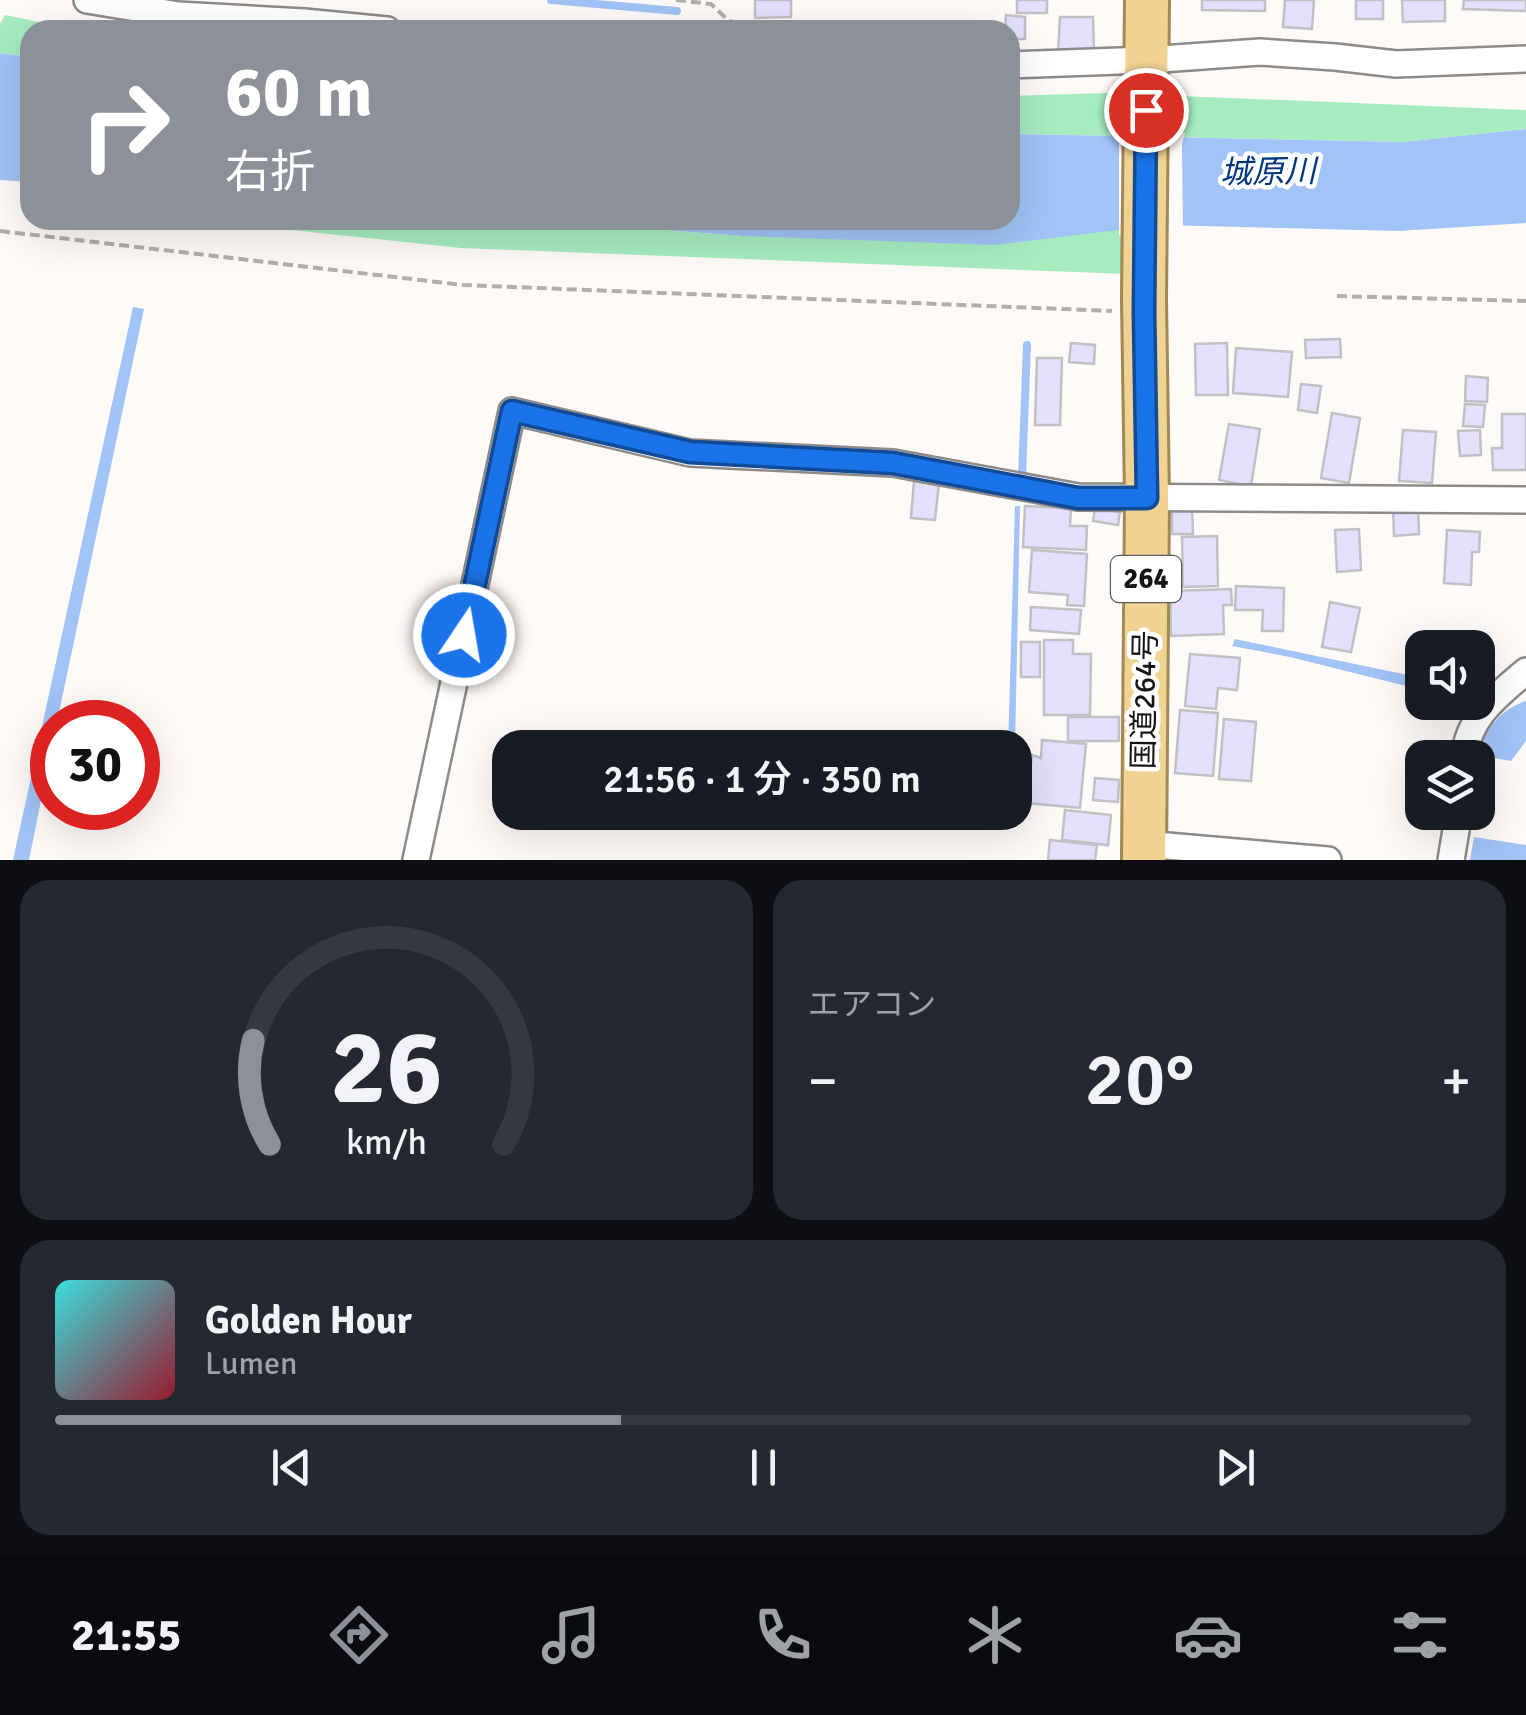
<!DOCTYPE html>
<html lang="ja">
<meta charset="utf-8">
<style>
body{margin:0;font-family:Signika,"Noto Sans JP",sans-serif;background:#242831;color:#f1f3f6;height:100vh;display:flex;flex-direction:column;font-size:38px;white-space:nowrap}
*{box-sizing:border-box;margin:0}
p{font-size:32px;color:#9ea1a6}
.icon{flex:none;width:55px;height:55px;fill:none;stroke:currentColor;stroke-width:2;stroke-linecap:round;stroke-linejoin:round}
.map{position:relative;height:860px;overflow:hidden}
.details{display:flex;flex-direction:column;gap:20px;padding:20px;background:#0d0f14;flex:1}
.details>*{flex:none}
.top-card{position:absolute;left:20px;top:20px;width:1000px;height:210px;border-radius:30px;box-shadow:0 10px 40px #0002;background:#8c9099;color:#fff;overflow:hidden}
.buttons{position:absolute;left:1405px;top:630px;display:grid;gap:20px}
.buttons a{display:grid;place-items:center;width:90px;height:90px;border-radius:20px;background:#171b24;box-shadow:0 10px 40px #0002;font-size:50px}
.speed{position:absolute;left:30px;top:700px;display:flex;gap:20px;font-size:50px;font-weight:700;text-align:center}
.speed>*{display:grid;place-content:center;width:130px;height:130px;border-radius:50%;background:#171b24;box-shadow:0 10px 40px #0002;line-height:1}
.speed .limit{border:15px solid #d22;background:#fff;color:#111}
.pin{position:absolute;display:grid;place-items:center;width:85px;height:85px;color:#fff;margin:-42px;border:5px solid #fff;border-radius:50%;box-shadow:0 2px 10px #0007}
.me{position:absolute;width:110px;margin:-55px;rotate:12deg;stroke-linejoin:round;filter:drop-shadow(0 0 8px #0008)}
.turn{display:flex;align-items:center;gap:35px;height:210px;padding:0 40px;font-size:45px}
.turn .icon{width:130px;height:130px;stroke-width:2.5}
.turn b{display:block;font-size:70px;line-height:85px}
.big{font-size:75px;font-weight:600;line-height:1.1}
.details .card{flex:1;display:flex;flex-direction:column;justify-content:center;gap:15px;min-width:0;padding:0 35px;border-radius:30px;background:#242831}
.details .dial{align-items:center;gap:0}
.dial svg{height:260px;overflow:visible;fill:none;stroke:#363941;stroke-width:7;stroke-linecap:round;text-anchor:middle}
.dial text{fill:#f1f3f6;stroke:none}
.song{display:flex;align-items:center;gap:30px}
.cover{width:120px;height:120px;border-radius:15px;background:linear-gradient(135deg,hsl(180 70% 55%),hsl(350 70% 35%))}
.played{height:10px;border-radius:5px;background:linear-gradient(90deg,#8c9099 40%,#363941 40%)}
.keys{display:flex;justify-content:space-around;direction:ltr}
.heat{display:flex;justify-content:space-between;align-items:center;font-size:55px;direction:ltr}
.details .tiles{flex:1;display:grid;gap:20px;grid-template-columns:1fr 1fr}
.card:last-child{grid-column:span 2}
.trip{position:absolute;left:492px;top:730px;width:540px;height:100px;border-radius:30px;background:#171b24;box-shadow:0 10px 40px #0002;font-weight:600;line-height:100px;text-align:center}
.tabs{display:flex;height:160px;justify-content:space-around;align-items:center;background:#090b0e;color:#9ea1a6}
.tabs .icon{width:70px;height:70px}
.tabs .active{color:#8c9099}
.tabs b{font-size:45px;color:#f1f3f6}
.map>svg:first-child{display:block}
.green{fill:#a6ecbf}
.water{fill:#a1c3f6}
.pier{fill:#fefaf8}
.lines{fill:none;stroke-linecap:round;stroke-linejoin:round}
.stream{stroke:#a1c3f6;stroke-width:8}
.building{fill:#e4e1fe;stroke:#c1c0c4;stroke-width:2.5}
.minor-casing{stroke:#8e8a88;stroke-width:30}
.trunk-casing{stroke:#a18854;stroke-width:48}
.path{stroke:#b1aeac;stroke-width:4;stroke-dasharray:10 5;stroke-linecap:butt}
.minor{stroke:#fff;stroke-width:25}
.trunk{stroke:#f0d292;stroke-width:42}
.route-casing{stroke:#114b97;stroke-width:25}
.route{stroke:#1a73e8;stroke-width:18}
.labels{text-anchor:middle;dominant-baseline:central;stroke-width:9;stroke-linejoin:round;paint-order:stroke}
.shield{fill:#fff;stroke:#5c5b5a;stroke-width:2.5}
.shield-label{font-size:28px;font-weight:bold;fill:#161514}
.street-label{font-size:30px;fill:#161514;stroke:#fff}
.water-label{font-size:32px;font-style:italic;fill:#00367d;stroke:#fff}
</style>
<div class="map">
<svg width="1526" height="860" viewBox="0 0 1526 860">
<rect width="100%" height="100%" fill="#fefaf8"/>
<path class="green" d="M5,15L79,30H30V57L0,53V24Z
M1108,93L1526,110V129L1403,142L1010,134V96Z
M198,220H533L742,236L1158,225L1127,274L461,248Z"/>
<path class="water" d="M0,53L30,57V182L0,180Z
M1526,129V223L1398,231L1158,225L995,245L742,236L533,220H1010V134L1403,142Z
M133,307L144,309L57,722H52V746L29,860H13Z
M1015,506H1020L1015,747L1008,748Z
M1235,639L1422,678V690L1290,657L1232,646Z
M1526,701V741L1511,761L1488,757L1478,750C1488,727 1501,709 1526,701Z
M1474,837L1526,845V860H1470Z"/>
<path class="pier" d="M1119,131L1185,133L1182,144L1183,230H1158L1119,235Z"/>
<g class="lines">
<path class="stream" d="M551,0L677,11
M1022,477L1027,345"/>
</g>
<path class="building" d="M755,0H791V17L755,18Z
M1017,0H1047V13H1017Z
M1202,0H1265V11L1202,10Z
M1285,0H1314L1312,29L1283,27Z
M1356,0H1383V19H1356Z
M1402,0H1445V21L1403,22Z
M1464,0H1526V11L1463,9Z
M1006,15L1025,17V39H1010V30H1005Z
M1060,17H1093L1094,52L1058,53Z
M1340,339L1341,357L1306,358L1305,340Z
M1071,343L1095,345L1094,364L1069,362Z
M1227,343L1228,395H1196L1195,344Z
M1236,348L1292,352L1288,397L1233,393Z
M1037,358H1062L1060,425H1035Z
M1466,376L1488,378L1487,402L1465,401Z
M1301,384L1321,386L1317,413L1298,410Z
M1465,404L1485,405L1483,427L1463,426Z
M1332,413L1360,418L1349,483L1321,478Z
M1502,414H1526V470H1493L1492,448H1502Z
M1229,424L1260,429L1251,486L1219,480Z
M1403,430L1436,432L1432,483L1399,481Z
M1480,430L1481,455L1460,456L1458,431Z
M914,481L939,483L935,520L911,518Z
M1025,506L1071,508L1070,526H1087L1086,550L1023,547Z
M1172,506H1192L1193,534H1172Z
M1095,508L1120,512L1118,525L1093,521Z
M1418,508L1419,534L1394,536L1393,509Z
M1359,529L1361,570L1337,572L1335,530Z
M1447,530L1480,532L1479,552H1472L1471,585L1444,583Z
M1217,536L1218,586L1183,587L1182,537Z
M1032,550L1087,554L1084,606L1067,605L1068,595L1029,592Z
M1236,586L1284,588L1283,631H1262L1263,610H1235Z
M1231,589L1232,605H1223L1224,634L1171,636L1170,591Z
M1330,602L1360,608L1351,652L1322,647Z
M1031,607L1081,610L1079,634L1030,630Z
M1044,640H1073V654H1091L1090,715H1044Z
M1021,642H1040V677H1021Z
M1190,654L1240,658L1237,690L1218,688L1216,709L1185,706Z
M1180,710L1218,713L1213,776L1175,773Z
M1068,717H1119V741H1068Z
M1224,719L1256,722L1251,781L1219,779Z
M1042,740L1086,744L1080,808L1027,803L1032,755L1041,758Z
M1095,778L1119,780L1118,802L1093,800Z
M1065,810L1111,815L1108,845L1062,840Z
M1050,840L1097,845L1095,860H1048Z"/>
<g class="lines">
<defs>
<path id="minor" d="M87,0L178,15L304,22L387,30
M1010,65L1147,60L1260,52L1335,57L1396,64L1526,59
M1464,758C1468,717 1497,696 1526,671
M1144,844L1328,860
M416,860L512,411L690,453L893,463L1078,497L1526,500
M1451,860L1459,812"/>
<path id="trunk" d="M1144,860L1147,498L1144,299L1147,0"/>
</defs>
<use href="#minor" class="minor-casing"/>
<use href="#trunk" class="trunk-casing"/>
<path class="path" d="M676,0L711,4L729,21L748,25
M0,231L463,285L1112,311
M1337,296L1526,301"/>
<use href="#minor" class="minor"/>
<use href="#trunk" class="trunk"/>
</g>
<g class="lines">
<defs>
<path id="route" d="M464,635L512,411L690,452L893,463L1078,498H1147L1144,312L1146,110"/>
</defs>
<use href="#route" class="route-casing"/>
<use href="#route" class="route"/>
</g>
<g class="labels">
<rect class="shield" x="1111" y="556" width="70" height="46" rx="8"/>
<g class="shield-label">
<text x="1146" y="579">264</text>
</g>
<g class="street-label">
<text transform="translate(1145 700) rotate(-89)">国道264号</text>
</g>
<g class="water-label">
<text transform="translate(1268 172) rotate(-1)">城原川</text>
</g>
</g>
</svg>
<div class="buttons">
<a><svg class="icon" aria-label="sound" viewBox="0 0 24 24"><path d="M4 9h4l5-4v14l-5-4H4zM17 9q2 3 0 6"/></svg></a>
<a><svg class="icon" aria-label="layers" viewBox="0 0 24 24"><path d="M12 4l9 5-9 5-9-5zM3 14l9 5 9-5"/></svg></a>
</div>
<div class="speed"><div class="limit">30</div></div>
<div class="pin" style="left:1146px;top:110px;background:#d93025"><svg class="icon" aria-label="arrive" viewBox="0 0 24 24"><path d="M6 21V4h12l-3 4 3 4H6"/></svg></div>
<svg class="me" style="left:464px;top:635px" viewBox="-20 -20 40 40"><circle r="17" fill="#1a73e8" stroke="#fff" stroke-width="3"/><path d="M0-11L8 9 0 5-8 9z" fill="#fff"/></svg>
<div class="trip">21:56 · 1 分 · 350 m</div>
<div class="top-card">
<div class="turn"><svg class="icon" aria-label="right" viewBox="0 0 24 24"><path d="M7 20v-9h11M14 6l5 5-5 5"/></svg><div><b>60 m</b>右折</div></div>
</div>
</div>
<section class="details">
<div class="tiles">
<div class="card dial"><svg viewBox="0 0 100 80">
<path d="M14 69A42 42 0 1 1 86 69"/>
<path d="M14 69A42 42 0 0 1 9 37" stroke="#8c9099"/>
<text x="50" y="56" font-size="32" font-weight="700">26</text>
<text x="50" y="72" font-size="11">km/h</text>
</svg></div>
<div class="card"><p>エアコン</p>
<div class="heat"><a>−</a><b class="big">20°</b><a>+</a></div>
</div>
<div class="card">
<div class="song"><i class="cover"></i><div><b>Golden Hour</b><p>Lumen</p></div></div>
<div class="played"></div>
<div class="keys"><svg class="icon" aria-label="previous" viewBox="0 0 24 24"><path d="M18 5L8 12l10 7zM5 5v14"/></svg><svg class="icon" aria-label="pause" viewBox="0 0 24 24"><path d="M8 5v14M16 5v14"/></svg><svg class="icon" aria-label="next" viewBox="0 0 24 24"><path d="M6 5l10 7-10 7zM19 5v14"/></svg></div>
</div>
</div>
</section>
<nav class="tabs">
<b>21:55</b>
<svg class="icon active" aria-label="directions" viewBox="0 0 24 24"><path d="M12 3l9 9-9 9-9-9zM9 14v-3h6M13 9l2 2-2 2"/></svg>
<svg class="icon" aria-label="music" viewBox="0 0 24 24"><path d="M9 18V5l10-2v13"/><circle cx="6" cy="18" r="3"/><circle cx="16" cy="16" r="3"/></svg>
<svg class="icon" aria-label="phone" viewBox="0 0 24 24"><path d="M5 4h4l2 5-3 2q2 4 5 5l2-3 5 2v4C11 20 4 13 5 4z"/></svg>
<svg class="icon" aria-label="climate" viewBox="0 0 24 24"><path d="M12 3v18M4 7l16 10M4 17L20 7"/></svg>
<svg class="icon" aria-label="car" viewBox="0 0 24 24"><path d="M5 17H2v-5l4-1 3-4h7l3 4 3 1v5h-3M9 17h6M6 11h13"/><circle cx="7" cy="17" r="2"/><circle cx="17" cy="17" r="2"/></svg>
<svg class="icon" aria-label="filters" viewBox="0 0 24 24"><path d="M4 7h16M4 17h16"/><circle cx="9" cy="7" r="2"/><circle cx="15" cy="17" r="2"/></svg>
</nav>
